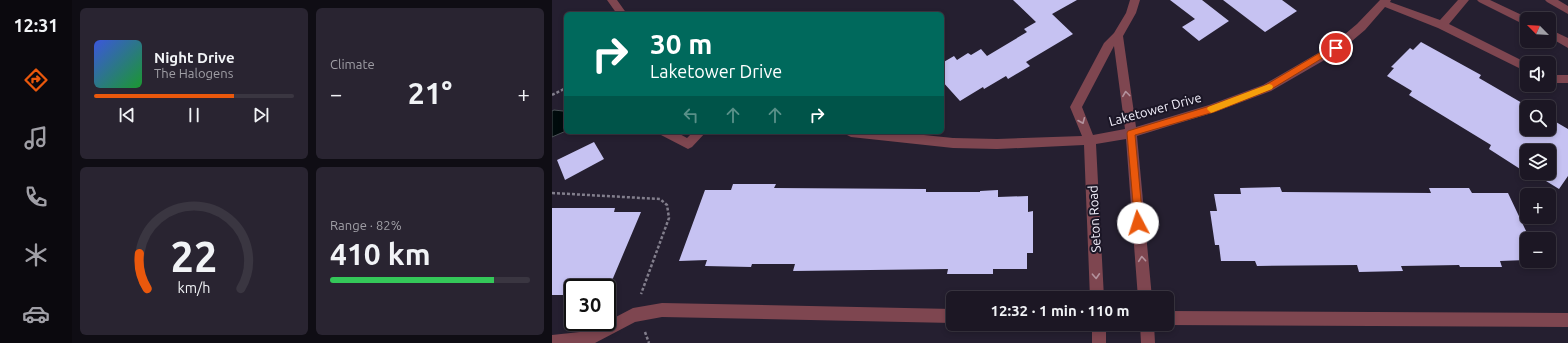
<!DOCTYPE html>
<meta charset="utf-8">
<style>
body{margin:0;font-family:Ubuntu,sans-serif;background:#292431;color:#f1f3f6;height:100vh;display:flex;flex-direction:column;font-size:15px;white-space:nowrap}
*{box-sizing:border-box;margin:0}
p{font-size:13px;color:#a09fa6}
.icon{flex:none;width:22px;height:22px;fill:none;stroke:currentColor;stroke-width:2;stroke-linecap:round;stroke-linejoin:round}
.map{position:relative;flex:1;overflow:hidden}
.panel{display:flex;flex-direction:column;gap:8px;padding:8px;background:#0f0d14;width:480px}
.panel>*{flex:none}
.hud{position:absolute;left:12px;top:12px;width:380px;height:122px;border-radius:6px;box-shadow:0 2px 6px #0003,0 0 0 1px #3a3641;background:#00695c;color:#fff;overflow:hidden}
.needle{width:26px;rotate:294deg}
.tools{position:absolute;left:968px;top:12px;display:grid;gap:8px}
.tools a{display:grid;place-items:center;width:36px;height:36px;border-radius:6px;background:#1c1724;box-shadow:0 2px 6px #0003,0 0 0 1px #3a3641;font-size:20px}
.speed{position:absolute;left:12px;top:279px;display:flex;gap:8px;font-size:20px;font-weight:700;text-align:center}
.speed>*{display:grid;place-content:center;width:52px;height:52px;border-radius:50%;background:#1c1724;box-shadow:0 2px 6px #0003,0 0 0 1px #3a3641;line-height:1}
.speed .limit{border:2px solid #111;border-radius:6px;background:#fff;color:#111}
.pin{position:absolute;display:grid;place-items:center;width:34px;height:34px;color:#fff;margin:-17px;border:2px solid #fff;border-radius:50%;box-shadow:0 1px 4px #0007}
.me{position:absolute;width:44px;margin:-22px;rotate:355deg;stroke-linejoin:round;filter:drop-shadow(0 0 3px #0008)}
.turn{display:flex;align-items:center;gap:14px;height:84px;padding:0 20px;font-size:18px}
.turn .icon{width:52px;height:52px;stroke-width:2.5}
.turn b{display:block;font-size:28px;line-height:34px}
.lanes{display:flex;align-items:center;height:38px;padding:0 20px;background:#0003;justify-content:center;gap:20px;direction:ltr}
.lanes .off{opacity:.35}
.big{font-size:30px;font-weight:600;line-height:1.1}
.panel .tile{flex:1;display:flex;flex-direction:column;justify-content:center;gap:6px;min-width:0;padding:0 14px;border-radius:6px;background:#292431}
.panel .dial{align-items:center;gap:0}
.dial svg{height:104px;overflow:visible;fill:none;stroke:#3a3641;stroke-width:7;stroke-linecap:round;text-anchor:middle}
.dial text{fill:#f1f3f6;stroke:none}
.song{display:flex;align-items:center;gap:12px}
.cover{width:48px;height:48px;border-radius:6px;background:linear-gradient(135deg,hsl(230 70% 55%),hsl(130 70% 35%))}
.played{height:4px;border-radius:2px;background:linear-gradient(90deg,#ea580c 70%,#3a3641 70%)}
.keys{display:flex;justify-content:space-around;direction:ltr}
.heat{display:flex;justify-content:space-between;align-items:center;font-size:22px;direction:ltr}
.charge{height:6px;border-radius:3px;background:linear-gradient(90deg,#34c759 82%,#3a3641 0)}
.panel .tiles{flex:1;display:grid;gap:8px;grid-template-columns:repeat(2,1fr)}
.trip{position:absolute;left:394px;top:291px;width:228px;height:40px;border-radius:6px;background:#1c1724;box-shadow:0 2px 6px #0003,0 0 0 1px #3a3641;font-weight:600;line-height:40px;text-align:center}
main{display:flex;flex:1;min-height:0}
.dock{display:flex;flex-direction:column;width:72px;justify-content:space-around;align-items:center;background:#0b090e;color:#a09fa6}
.dock .icon{width:28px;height:28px}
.dock .active{color:#ea580c}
.dock b{font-size:18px;color:#f1f3f6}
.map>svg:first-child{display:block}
.water{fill:#000b0c;stroke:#495054}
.building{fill:#c6c2f2}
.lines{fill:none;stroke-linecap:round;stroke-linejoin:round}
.path{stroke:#827e8c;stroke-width:2.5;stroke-dasharray:3 2;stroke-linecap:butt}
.minor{fill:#7e4650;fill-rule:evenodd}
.oneway{stroke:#b3929d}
.route{fill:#ea580c;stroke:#983908}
.slow{fill:#f59e0b}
.labels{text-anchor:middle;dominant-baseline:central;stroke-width:4;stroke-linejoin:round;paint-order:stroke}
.street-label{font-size:13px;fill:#f3f0fc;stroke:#1b1626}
</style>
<main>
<nav class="dock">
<b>12:31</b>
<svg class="icon active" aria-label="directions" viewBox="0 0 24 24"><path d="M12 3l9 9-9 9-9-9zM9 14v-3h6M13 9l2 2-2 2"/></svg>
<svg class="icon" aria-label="music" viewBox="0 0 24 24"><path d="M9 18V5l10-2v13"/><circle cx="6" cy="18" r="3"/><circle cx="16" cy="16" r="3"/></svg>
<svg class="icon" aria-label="phone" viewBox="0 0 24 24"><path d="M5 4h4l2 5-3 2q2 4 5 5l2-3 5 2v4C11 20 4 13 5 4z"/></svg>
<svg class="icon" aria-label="climate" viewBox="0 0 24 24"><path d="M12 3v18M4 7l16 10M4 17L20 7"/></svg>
<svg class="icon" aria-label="car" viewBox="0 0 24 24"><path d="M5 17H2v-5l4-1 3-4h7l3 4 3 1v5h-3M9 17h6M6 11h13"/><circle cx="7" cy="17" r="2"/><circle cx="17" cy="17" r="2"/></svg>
</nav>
<section class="panel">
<div class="tiles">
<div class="tile">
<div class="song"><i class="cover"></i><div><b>Night Drive</b><p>The Halogens</p></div></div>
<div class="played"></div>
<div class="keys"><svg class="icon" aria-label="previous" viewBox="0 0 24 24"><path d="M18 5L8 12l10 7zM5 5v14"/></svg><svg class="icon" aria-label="pause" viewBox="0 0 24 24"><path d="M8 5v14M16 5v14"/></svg><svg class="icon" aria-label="next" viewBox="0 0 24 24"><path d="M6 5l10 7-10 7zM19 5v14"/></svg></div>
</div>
<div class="tile"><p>Climate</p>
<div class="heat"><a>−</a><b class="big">21°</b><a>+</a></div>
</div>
<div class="tile dial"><svg viewBox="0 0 100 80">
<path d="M14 69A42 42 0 1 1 86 69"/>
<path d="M14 69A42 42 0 0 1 8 42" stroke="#ea580c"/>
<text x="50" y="56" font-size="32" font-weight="700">22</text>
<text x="50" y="72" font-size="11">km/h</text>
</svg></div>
<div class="tile"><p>Range · 82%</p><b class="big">410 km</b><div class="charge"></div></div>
</div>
</section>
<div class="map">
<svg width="1016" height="343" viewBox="0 0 1016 343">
<rect width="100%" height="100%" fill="#251f30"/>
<path class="water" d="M2,110L11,111L14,113V131L0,137V111Z"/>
<path class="building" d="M461,0H525L500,14L521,34L474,62L478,66L456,79L454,76L432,89L431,87L408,101L390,81V63L402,56L405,60L416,53L419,55L429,49L435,56L475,32L472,29L484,22Z
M618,0H650L677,21L647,41L630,27L643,19Z
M671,0H730L745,11L713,32Z
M869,42L929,75L927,78L977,107H975V129H997V118L1016,129V176L1007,189L981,173H997V151H975L976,174L937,149L939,145L857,95L860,91L835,76L842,68L839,67L858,48L861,50Z
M42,142L52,159L13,180L5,160Z
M181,184H224L222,188L374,189V192H428V191L446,190V197L476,196V212L481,211V253H475V269H441V274H395L396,269L241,271L243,264H200L199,267L153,266L155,260L127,261L153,190H179Z
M728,187L730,192L879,193L877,188H917L920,193H956L975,233V260L948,261L950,267H908L907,265L849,266L851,271L807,272L805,265L705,266L703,261H669L667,245H663L658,211H665L662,194H689L688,188Z
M0,208H63L62,212H89L56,290L55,288H21V295H0Z"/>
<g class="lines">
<path class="path" d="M0,95L14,88
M0,193L108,199L115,205L117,218L89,294
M93,332L97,343"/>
<path class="minor" d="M55,0H65L75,14H65Z
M578,0H588L584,13L571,36L584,127L657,105L711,85L780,45L805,24L828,0H839L838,2L888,20L906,0H917L897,24L975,63V72L886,28L833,7L813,30L788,51L719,91L663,112L585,136L600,298H586L574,139L544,144L552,298H538L532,145L445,149L401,148L299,137L295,135L293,132H343L401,138L445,139L530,136L518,107L552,43L562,33L574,13ZM562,46L573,129L541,135L530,107Z
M925,0H938L978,19H975V26L927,2Z
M993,0H1006L1016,6V14L995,2Z
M997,29L1016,38V48L997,37Z
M997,75H1016V83H997Z
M107,132H124L135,138L141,132H154L140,147L136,149L109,135Z
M110,303L401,309V323L110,317L83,322L43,343H0V335L37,331L81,308Z
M615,311L1016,313V327L615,325L613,324H615Z
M540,324H554V343H540Z
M588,324H602L603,343H589Z"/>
</g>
<defs><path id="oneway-chevron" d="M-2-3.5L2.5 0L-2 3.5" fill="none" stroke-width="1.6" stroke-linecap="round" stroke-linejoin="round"/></defs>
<g class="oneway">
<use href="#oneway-chevron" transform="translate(574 94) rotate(-97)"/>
<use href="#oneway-chevron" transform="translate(530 121) rotate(67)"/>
<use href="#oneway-chevron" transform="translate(590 259) rotate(-95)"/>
<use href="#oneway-chevron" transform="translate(544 276) rotate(87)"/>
</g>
<path class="route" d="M781,45H786L787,48L718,90L662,112L583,135L591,223L590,226L586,227L583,226L575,133L576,131L658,106L712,86Z"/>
<path class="slow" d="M717,84L720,85L721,87L720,89L659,113L655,109L656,107Z"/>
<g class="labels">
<g class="street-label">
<text transform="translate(603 109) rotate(-15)">Laketower Drive</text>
<text transform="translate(542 219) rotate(-93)">Seton Road</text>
</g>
</g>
</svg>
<div class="tools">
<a><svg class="needle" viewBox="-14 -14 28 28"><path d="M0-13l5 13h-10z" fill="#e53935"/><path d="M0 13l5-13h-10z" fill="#a09fa6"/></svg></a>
<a><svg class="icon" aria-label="sound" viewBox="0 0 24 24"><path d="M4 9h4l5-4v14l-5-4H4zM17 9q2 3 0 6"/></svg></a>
<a><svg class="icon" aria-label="search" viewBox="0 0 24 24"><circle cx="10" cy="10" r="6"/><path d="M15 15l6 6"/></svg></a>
<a><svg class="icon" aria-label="layers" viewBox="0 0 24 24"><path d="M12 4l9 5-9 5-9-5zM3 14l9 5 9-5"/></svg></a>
<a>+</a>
<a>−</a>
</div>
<div class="speed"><div class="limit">30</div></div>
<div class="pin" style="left:784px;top:48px;background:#d93025"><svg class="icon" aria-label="arrive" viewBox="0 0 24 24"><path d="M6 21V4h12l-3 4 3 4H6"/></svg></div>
<svg class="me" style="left:586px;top:223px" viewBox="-20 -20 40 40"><circle r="19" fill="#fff"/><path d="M0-13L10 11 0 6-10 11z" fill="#ea580c"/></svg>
<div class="trip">12:32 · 1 min · 110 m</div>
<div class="hud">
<div class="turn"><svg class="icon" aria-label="right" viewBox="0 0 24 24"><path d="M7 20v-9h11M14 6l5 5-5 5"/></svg><div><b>30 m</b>Laketower Drive</div></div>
<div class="lanes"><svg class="icon off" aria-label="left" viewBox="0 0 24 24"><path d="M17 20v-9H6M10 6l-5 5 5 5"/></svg><svg class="icon off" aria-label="ahead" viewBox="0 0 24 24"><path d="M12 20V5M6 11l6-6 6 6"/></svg><svg class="icon off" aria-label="ahead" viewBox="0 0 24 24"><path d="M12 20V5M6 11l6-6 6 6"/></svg><svg class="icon" aria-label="right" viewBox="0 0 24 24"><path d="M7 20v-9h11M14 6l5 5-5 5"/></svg></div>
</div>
</div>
</main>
